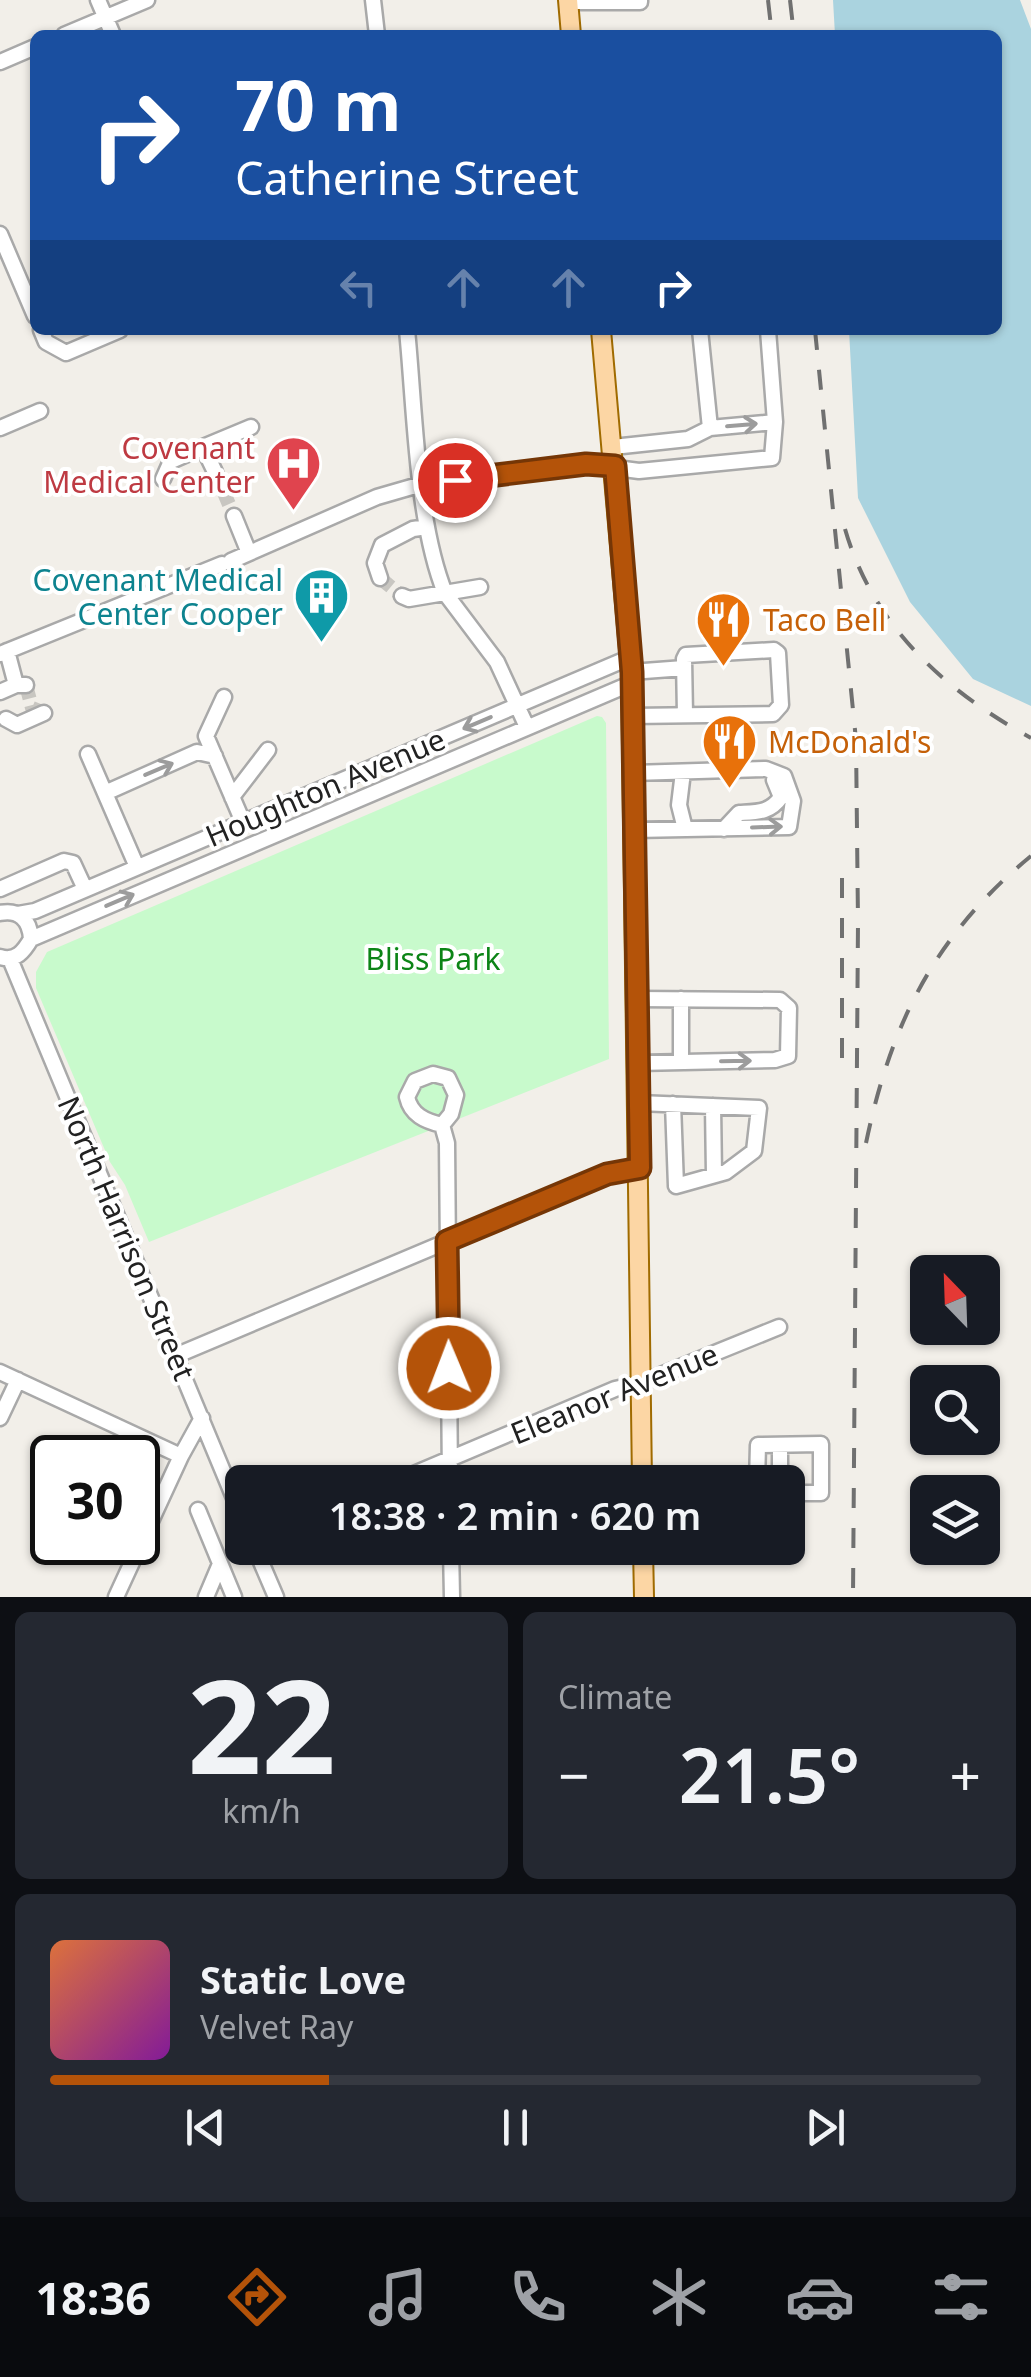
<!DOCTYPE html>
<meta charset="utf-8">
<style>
body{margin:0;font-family:"Noto Sans",sans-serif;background:#242831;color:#f1f3f6;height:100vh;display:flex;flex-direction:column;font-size:38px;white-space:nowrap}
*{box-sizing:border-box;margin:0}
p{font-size:32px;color:#9ea1a6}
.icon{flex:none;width:55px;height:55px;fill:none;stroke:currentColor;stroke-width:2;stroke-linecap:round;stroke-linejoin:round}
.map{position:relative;height:1597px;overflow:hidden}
.details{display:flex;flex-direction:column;gap:15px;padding:15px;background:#0d0f14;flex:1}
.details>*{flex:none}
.banner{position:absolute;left:30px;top:30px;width:972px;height:305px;border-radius:15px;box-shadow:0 2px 8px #0004;background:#1a4fa0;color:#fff;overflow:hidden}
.needle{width:65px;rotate:337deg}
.controls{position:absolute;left:910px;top:1255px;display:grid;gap:20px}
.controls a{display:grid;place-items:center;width:90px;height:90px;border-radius:15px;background:#171b24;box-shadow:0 2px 8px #0004;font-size:50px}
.speed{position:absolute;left:30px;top:1435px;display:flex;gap:20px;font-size:50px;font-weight:700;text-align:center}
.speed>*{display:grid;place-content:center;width:130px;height:130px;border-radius:50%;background:#171b24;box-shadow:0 2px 8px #0004;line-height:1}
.speed .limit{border:5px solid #111;border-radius:15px;background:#fff;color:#111}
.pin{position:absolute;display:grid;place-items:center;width:85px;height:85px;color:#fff;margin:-42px;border:5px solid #fff;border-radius:50%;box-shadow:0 2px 10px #0007}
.me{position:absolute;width:110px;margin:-55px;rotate:359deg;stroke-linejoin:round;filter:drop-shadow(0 0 8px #0008)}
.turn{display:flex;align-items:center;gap:35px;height:210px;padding:0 40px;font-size:45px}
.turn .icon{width:130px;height:130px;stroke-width:2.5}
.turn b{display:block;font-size:70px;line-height:85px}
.lanes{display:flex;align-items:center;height:95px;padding:0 40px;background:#0003;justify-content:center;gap:50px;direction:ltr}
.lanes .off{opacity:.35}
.big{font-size:75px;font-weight:600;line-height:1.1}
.details .widget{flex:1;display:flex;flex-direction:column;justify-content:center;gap:15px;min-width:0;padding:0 35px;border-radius:15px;background:#242831}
.details .dial{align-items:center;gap:0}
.dial b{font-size:130px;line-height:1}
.song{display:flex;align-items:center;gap:30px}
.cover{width:120px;height:120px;border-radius:15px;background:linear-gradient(135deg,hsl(20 70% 55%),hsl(290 70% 35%))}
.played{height:10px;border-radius:5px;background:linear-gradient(90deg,#b45309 30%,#363941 30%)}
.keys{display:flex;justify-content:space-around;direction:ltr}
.heat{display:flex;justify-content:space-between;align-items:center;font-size:55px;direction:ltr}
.details .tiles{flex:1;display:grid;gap:15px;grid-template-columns:1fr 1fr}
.widget:last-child{grid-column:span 2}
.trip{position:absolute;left:225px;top:1465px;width:580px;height:100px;border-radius:15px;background:#171b24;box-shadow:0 2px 8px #0004;font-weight:600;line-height:100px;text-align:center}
.dock{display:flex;height:160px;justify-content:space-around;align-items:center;background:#090b0e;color:#9ea1a6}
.dock .icon{width:70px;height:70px}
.dock .current{color:#b45309}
.dock b{font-size:45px;color:#f1f3f6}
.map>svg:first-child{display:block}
.park{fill:#c8facc}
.water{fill:#aad3df}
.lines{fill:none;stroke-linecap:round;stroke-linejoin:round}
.minor-tunnel{stroke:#c8c6c1;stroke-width:14;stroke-dasharray:14 7;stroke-linecap:butt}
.minor-casing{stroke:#a9a9a9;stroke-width:19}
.major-casing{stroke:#a06b00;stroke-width:22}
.minor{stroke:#fff;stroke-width:14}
.major{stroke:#fcd6a4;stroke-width:18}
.rail{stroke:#707070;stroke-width:4;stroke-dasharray:20 20;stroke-linecap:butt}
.oneway{stroke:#9c9c9c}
.route-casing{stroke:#753606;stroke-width:25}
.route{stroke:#b45309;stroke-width:18}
.labels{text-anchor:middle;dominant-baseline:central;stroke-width:8;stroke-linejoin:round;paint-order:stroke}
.health-label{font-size:30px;fill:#be3a42;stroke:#fff;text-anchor:end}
.culture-label{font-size:30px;fill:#0d838f;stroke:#fff;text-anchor:end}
.food-label{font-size:30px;fill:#c56008;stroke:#fff;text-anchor:start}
.street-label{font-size:30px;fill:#222;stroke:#fff}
.park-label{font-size:30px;fill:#0c8416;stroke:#fff}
</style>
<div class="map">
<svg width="1031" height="1597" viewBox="0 0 1031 1597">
<rect width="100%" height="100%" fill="#f2efe9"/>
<path class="park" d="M597,716L602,717L606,723L609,1059L149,1242L125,1185L110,1162L36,988V972L47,952Z"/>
<path class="water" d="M833,0H1020L1031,29V706L973,679L910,602L858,498L849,330H998V35H835Z"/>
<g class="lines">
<path class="minor-tunnel" d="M215,472L234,516
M380,578L402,596
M26,685L32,708L44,713"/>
<defs>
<path id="minor" d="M98,0L113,35
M373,0L377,35
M568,2H640V0
M64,35L147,0
M0,62L35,47
M0,234L35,316
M41,330L46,342L66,353L120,330
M407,330C415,410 416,520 445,593L497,662L527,727
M700,330L710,428
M0,428L40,411
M613,447L688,439L710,428L775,422L768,330
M215,472L203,447L251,427
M163,479L171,461L203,447
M234,516L249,553
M231,561L377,497L422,484L586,464L639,471L772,458L775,422
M380,578L375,563L382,545L413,529L427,527
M402,596L409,599L480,587
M7,651L16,685
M0,654L222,564
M631,672L684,668
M0,692L16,685H26
M224,697L206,736L243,822
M632,716L773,714L781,705L778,653L774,650L686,655L684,659L685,715
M6,719L17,725L44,713
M88,754L137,867
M683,772L679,805L685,829
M633,773L766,769L784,776L793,801L789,827L634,830
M105,793L197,752L215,756
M232,797L268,750
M724,829L739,813C757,812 770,813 781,797L774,780
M0,889L64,861L73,863L85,889
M0,913C19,909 30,920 31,939C24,951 16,962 0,957
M18,914L35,911L631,657
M31,939L632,683
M10,959L242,1517
M637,999L780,1000L789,1008L788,1056L775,1060L638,1063
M681,1062V999
M433,1074L448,1078L456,1095L451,1114L442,1125C425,1121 411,1115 407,1097L415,1081Z
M639,1103L759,1108L754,1151L726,1172L676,1186L673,1104
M713,1106L714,1175
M442,1125L447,1143L450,1482
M175,1356L607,1174L640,1168
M0,1372L181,1456
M0,1418L18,1380
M395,1482L615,1389L641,1383L779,1327
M757,1482L758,1445L821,1444V1493H788
M780,1482V1445
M198,1510L234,1597
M255,1548L276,1597
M451,1548L452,1597
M116,1597L181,1456L202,1418
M206,1597L220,1564"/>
<path id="major" d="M568,0L571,35
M601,330L631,672L642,1482
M643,1548L644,1597"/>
</defs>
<use href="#minor" class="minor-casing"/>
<use href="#major" class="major-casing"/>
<use href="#minor" class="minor"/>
<use href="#major" class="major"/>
<path class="rail" d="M768,0L772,35
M790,0L794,35
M815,330L856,740L858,922L853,1597
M845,529C873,626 945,691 1031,738
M842,1058V868
M866,1143C891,1023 935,935 1031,856"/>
</g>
<defs><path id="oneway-shaft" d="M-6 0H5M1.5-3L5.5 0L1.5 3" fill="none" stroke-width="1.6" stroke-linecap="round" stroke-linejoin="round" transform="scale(2.5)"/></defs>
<g class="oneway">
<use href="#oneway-shaft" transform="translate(742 425) rotate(-5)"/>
<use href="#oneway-shaft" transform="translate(477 723) rotate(157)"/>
<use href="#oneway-shaft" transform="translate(159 769) rotate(-23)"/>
<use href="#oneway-shaft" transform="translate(767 827) rotate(-2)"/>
<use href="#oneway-shaft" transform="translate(120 900) rotate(-23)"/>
<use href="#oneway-shaft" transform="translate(736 1061) rotate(-1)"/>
</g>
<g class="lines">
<defs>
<path id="route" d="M449,1368L447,1241L607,1174L640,1168L632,672L615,466L586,464L455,480"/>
</defs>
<use href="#route" class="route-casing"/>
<use href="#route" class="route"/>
</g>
<defs>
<symbol id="hospital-pin" viewBox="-11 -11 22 30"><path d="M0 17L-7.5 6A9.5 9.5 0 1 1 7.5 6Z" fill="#e0444e" stroke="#fff"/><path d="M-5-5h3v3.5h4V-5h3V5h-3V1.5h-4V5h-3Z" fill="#fff"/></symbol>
<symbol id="building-pin" viewBox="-11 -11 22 30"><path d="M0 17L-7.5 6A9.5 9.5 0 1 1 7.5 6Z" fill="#0f9aa8" stroke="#fff"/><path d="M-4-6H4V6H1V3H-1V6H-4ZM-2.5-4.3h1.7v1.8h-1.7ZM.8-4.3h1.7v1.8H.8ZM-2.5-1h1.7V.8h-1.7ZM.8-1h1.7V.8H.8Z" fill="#fff"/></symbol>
<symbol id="restaurant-pin" viewBox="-11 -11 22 30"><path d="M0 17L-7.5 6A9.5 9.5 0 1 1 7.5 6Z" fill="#e8710a" stroke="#fff"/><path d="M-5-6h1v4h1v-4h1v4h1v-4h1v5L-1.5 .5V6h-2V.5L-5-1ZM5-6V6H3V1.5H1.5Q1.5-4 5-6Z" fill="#fff"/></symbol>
</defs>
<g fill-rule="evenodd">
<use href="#hospital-pin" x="262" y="432" width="63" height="86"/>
<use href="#building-pin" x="290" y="564" width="63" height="86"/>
<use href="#restaurant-pin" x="692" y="588" width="63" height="86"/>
<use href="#restaurant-pin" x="698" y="710" width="63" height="86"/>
</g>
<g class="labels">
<g class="health-label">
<text x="255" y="447">Covenant<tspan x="255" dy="34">Medical Center</tspan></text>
</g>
<g class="culture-label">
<text x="283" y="579">Covenant Medical<tspan x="283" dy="34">Center Cooper</tspan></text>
</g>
<g class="food-label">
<text x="763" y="619">Taco Bell</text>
<text x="768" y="741">McDonald's</text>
</g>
<g class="street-label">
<text transform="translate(325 787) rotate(-23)">Houghton Avenue</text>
<text transform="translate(127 1238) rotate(67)">North Harrison Street</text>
<text transform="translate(614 1393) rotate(-22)">Eleanor Avenue</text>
</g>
<g class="park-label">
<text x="433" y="958">Bliss Park</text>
</g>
</g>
</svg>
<div class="controls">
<a><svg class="needle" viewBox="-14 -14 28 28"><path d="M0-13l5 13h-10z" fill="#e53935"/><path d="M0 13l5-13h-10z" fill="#9ea1a6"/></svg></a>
<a><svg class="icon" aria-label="search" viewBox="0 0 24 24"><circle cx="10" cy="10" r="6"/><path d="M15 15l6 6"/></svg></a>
<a><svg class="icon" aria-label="layers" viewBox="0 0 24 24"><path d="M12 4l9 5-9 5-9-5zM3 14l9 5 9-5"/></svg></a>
</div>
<div class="speed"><div class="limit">30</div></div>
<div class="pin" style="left:455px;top:480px;background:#d93025"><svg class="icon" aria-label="arrive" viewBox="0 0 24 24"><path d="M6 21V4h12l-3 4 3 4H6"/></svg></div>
<svg class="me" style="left:449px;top:1368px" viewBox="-20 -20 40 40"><circle r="17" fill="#b45309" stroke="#fff" stroke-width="3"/><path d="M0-11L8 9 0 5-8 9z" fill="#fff"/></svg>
<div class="trip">18:38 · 2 min · 620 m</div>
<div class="banner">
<div class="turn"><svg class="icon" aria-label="right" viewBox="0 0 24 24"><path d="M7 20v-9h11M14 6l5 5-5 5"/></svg><div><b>70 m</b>Catherine Street</div></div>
<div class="lanes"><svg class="icon off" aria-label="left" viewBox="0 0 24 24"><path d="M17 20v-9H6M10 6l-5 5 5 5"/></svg><svg class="icon off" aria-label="ahead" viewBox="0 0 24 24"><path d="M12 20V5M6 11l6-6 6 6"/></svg><svg class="icon off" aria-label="ahead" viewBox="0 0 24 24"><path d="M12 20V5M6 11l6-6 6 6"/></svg><svg class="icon" aria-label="right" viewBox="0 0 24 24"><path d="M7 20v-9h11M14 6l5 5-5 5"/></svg></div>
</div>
</div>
<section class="details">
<div class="tiles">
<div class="widget dial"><b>22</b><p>km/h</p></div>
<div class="widget"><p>Climate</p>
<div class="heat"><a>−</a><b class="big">21.5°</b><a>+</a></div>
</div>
<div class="widget">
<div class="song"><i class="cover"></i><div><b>Static Love</b><p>Velvet Ray</p></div></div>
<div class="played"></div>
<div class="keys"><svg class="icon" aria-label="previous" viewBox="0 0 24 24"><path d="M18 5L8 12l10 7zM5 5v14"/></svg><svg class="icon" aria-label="pause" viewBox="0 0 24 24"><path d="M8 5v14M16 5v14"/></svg><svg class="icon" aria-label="next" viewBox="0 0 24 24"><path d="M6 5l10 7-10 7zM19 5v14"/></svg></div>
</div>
</div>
</section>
<nav class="dock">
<b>18:36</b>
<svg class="icon current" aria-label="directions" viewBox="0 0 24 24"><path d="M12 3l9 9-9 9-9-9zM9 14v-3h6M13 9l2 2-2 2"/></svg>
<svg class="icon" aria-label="music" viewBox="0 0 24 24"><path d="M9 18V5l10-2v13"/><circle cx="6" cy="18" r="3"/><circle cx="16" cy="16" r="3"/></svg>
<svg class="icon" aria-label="phone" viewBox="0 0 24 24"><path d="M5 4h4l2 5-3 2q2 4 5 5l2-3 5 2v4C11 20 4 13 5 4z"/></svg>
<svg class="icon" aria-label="climate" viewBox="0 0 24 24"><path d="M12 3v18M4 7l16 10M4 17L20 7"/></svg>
<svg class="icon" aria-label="car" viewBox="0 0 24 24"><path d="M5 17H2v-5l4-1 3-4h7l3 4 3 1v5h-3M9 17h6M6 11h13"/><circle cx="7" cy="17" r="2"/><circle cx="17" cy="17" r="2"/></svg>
<svg class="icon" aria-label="filters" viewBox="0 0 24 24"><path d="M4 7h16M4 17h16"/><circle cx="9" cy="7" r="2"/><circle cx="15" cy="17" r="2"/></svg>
</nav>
